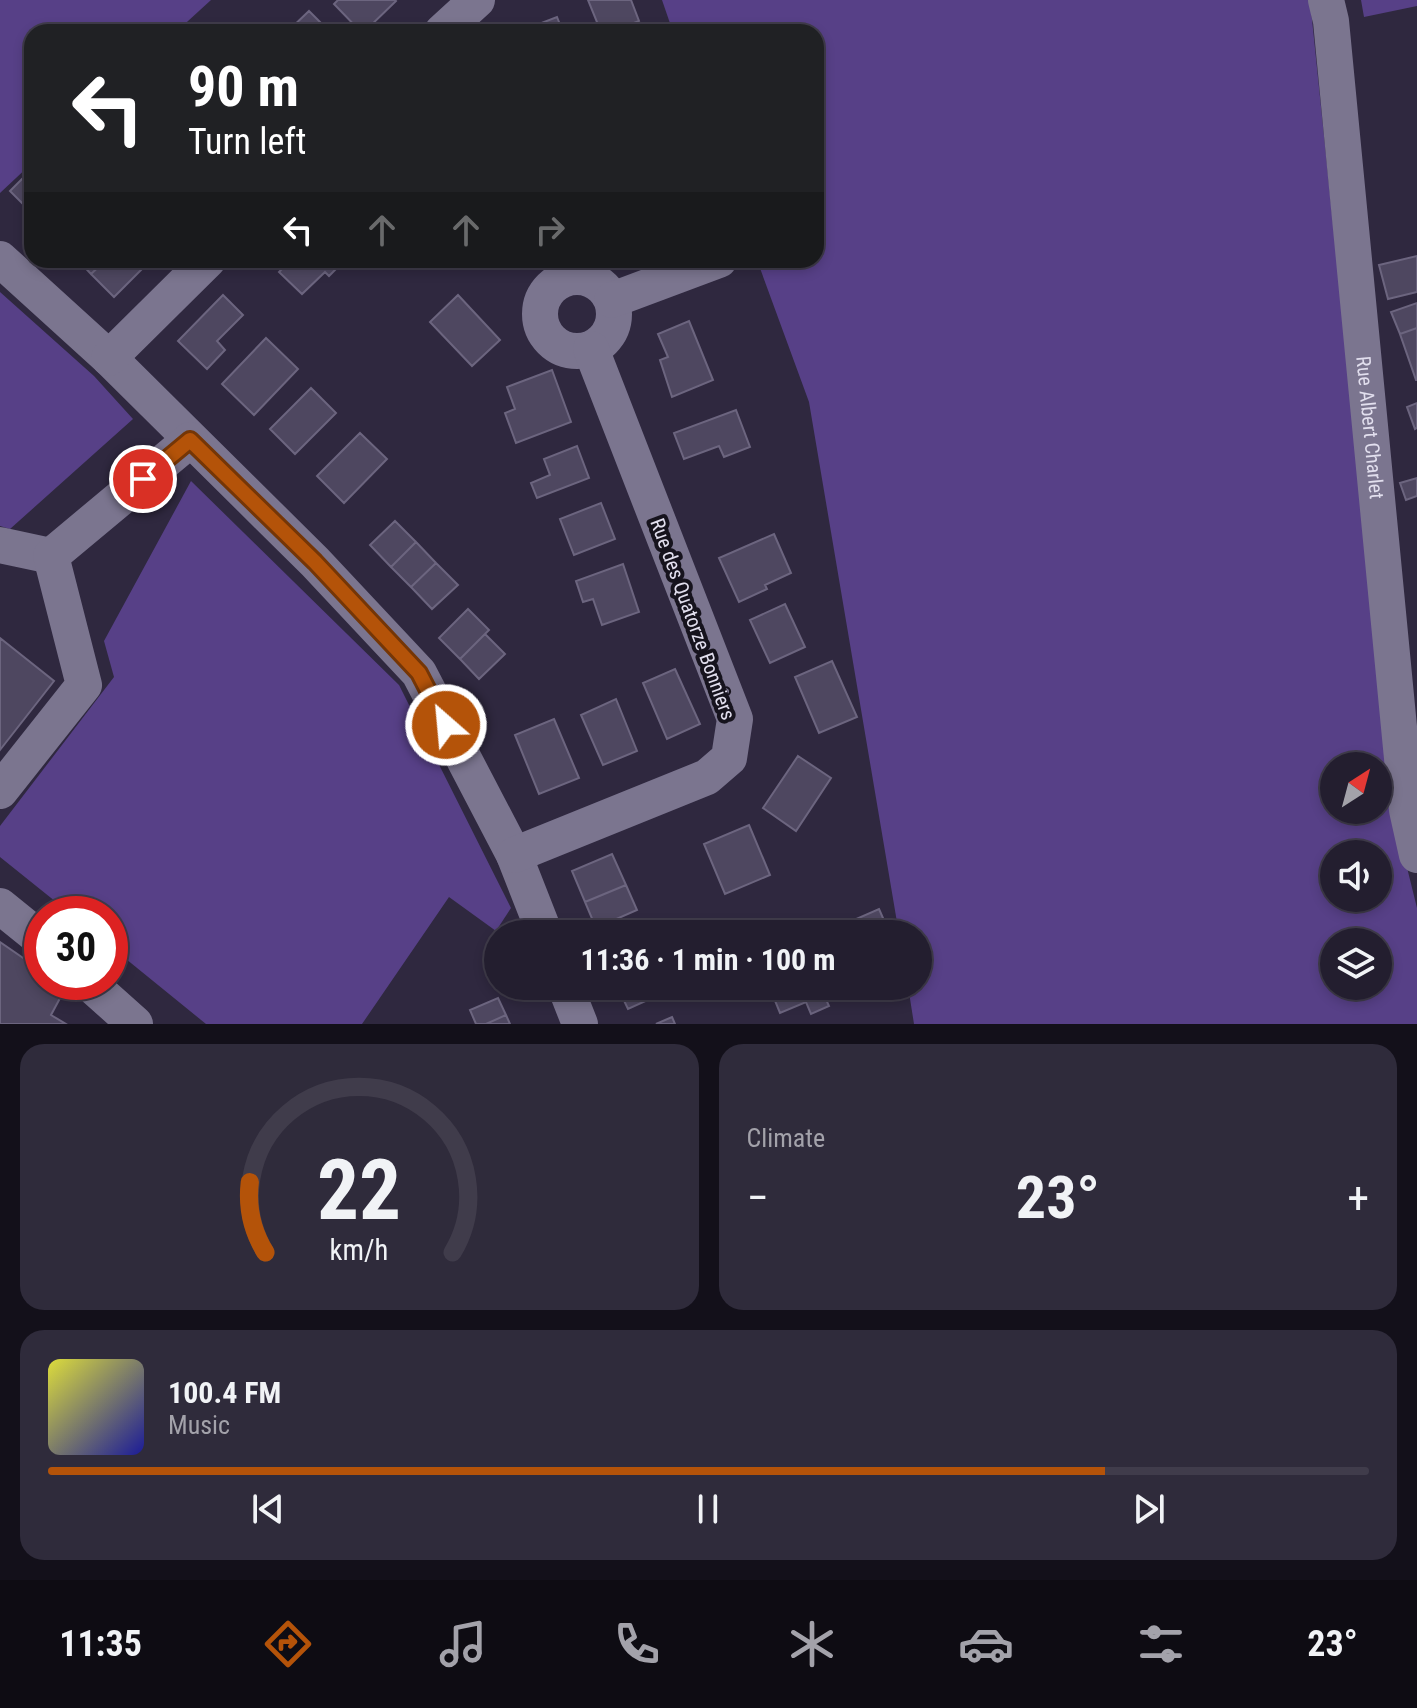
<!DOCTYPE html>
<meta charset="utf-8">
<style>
body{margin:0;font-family:"Roboto Condensed",sans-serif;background:#2f2b3b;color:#f1f3f6;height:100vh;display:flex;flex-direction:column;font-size:30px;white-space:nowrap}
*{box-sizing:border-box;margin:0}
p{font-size:26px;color:#a3a2aa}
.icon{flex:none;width:44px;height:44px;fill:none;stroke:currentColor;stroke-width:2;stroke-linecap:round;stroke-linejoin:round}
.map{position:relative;height:1024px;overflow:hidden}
.panel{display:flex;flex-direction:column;gap:20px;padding:20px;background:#13101a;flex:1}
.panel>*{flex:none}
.top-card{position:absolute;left:24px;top:24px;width:800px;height:244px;border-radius:24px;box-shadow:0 4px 12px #0003,0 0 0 2px #403c4b;background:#202124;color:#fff;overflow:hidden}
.needle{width:52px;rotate:36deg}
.tools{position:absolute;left:1320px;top:752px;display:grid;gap:16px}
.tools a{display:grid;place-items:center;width:72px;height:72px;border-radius:50%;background:#231e2f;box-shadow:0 4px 12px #0003,0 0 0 2px #403c4b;font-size:40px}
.speed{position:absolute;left:24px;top:896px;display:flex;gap:16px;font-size:40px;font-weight:700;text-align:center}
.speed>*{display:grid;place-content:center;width:104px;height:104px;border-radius:50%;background:#231e2f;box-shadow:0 4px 12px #0003,0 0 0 2px #403c4b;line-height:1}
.speed .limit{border:12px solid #d22;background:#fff;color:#111}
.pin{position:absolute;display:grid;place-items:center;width:68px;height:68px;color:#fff;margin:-34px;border:4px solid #fff;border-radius:50%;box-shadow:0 2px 8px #0007}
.me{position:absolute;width:88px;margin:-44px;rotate:333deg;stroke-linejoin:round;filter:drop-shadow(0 0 6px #0008)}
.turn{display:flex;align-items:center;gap:28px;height:168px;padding:0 32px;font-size:36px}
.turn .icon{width:104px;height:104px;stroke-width:2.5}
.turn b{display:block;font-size:56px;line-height:68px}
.lanes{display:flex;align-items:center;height:76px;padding:0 32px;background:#0003;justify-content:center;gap:40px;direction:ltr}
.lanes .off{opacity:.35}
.big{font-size:60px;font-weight:700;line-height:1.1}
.panel .card{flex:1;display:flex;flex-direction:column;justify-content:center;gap:12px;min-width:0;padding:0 28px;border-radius:24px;background:#2f2b3b}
.panel .dial{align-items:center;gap:0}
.dial svg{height:208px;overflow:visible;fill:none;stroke:#403c4b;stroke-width:7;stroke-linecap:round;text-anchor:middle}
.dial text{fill:#f1f3f6;stroke:none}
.song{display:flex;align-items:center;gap:24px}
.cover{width:96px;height:96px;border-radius:12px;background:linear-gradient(135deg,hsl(60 70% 55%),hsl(240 70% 35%))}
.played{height:8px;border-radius:4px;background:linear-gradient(90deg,#b45309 80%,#403c4b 80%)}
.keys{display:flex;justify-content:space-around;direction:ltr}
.heat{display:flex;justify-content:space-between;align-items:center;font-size:44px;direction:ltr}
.panel .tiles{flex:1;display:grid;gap:20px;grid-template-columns:1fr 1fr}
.card:last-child{grid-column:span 2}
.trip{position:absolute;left:484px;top:920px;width:448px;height:80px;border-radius:40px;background:#231e2f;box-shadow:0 4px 12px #0003,0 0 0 2px #403c4b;font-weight:700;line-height:80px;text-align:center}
.menu{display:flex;height:128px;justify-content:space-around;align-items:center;background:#0e0c13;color:#a3a2aa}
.menu .icon{width:56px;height:56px}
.menu .on{color:#b45309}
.menu b{font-size:36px;color:#f1f3f6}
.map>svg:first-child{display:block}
.green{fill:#574087;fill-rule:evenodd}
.building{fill:#4e4760;stroke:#6c657f;stroke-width:2}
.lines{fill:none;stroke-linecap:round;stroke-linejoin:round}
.minor{stroke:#7b758f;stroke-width:36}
.route-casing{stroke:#753606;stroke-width:20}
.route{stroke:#b45309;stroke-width:14}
.labels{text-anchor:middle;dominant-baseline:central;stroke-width:8;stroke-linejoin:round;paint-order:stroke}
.street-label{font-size:20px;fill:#e2dfee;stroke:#16131d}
</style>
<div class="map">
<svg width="1417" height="1024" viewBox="0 0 1417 1024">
<rect width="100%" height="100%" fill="#2f283f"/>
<path class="green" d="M0,0H211L176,32H32V163L0,193Z
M662,0H1310L1394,815L1417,908V1024H914L908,986H918V934H899L809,402L757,260H816V32H673ZM1334,766H1378V810H1334ZM1334,854H1378V898H1334ZM1334,942H1378V986H1334Z
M1361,0H1417V6L1364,17Z
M0,292L94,376L133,419L10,529L0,526Z
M191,481L399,685L511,908L496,931L449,897L362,1024H206L110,946V914H71L0,857V826L114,677L104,641Z"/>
<path class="building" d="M338,0H395L396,1L364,32H361L334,4Z
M588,0H631L639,21L611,32H601Z
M309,11L330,32H287Z
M557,17L563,32H524L523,30Z
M32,169V211L31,212L10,191Z
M1417,256V292L1388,299L1379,265Z
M78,260H106L91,274Z
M106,260H151L114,297L91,274Z
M291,260H337L341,264L329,276L325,272L302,294L279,272Z
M223,295L243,315L217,341L225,350L207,369L178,341Z
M458,295L500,340L472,366L430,322Z
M1417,303V328L1400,334L1391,312Z
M689,321L713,380L672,397L660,360L668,357L658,334Z
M1417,328V380H1416L1400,334Z
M266,338L298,369L254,415L222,384Z
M552,370L571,422L516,443L505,413L515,409L507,387Z
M311,388L336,413L295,454L270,429Z
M1417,403V428L1415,429L1407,407Z
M736,410L750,447L724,457L719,446L684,459L674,433Z
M360,433L387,459L344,503L317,476Z
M577,446L589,478L537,498L531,483L550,475L544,459Z
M1417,478V496L1406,500L1400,483Z
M601,503L615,539L574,555L560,519Z
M395,521L416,542L391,567L370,545Z
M774,534L791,573L765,585L767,589L739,602L719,558Z
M416,542L436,563L411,587L391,567Z
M436,563L458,585L432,609L411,587Z
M623,564L639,612L602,625L593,599L583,602L576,581Z
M785,604L805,647L770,663L750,620Z
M468,609L489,630L460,659L439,638Z
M485,634L505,654L479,679L460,659Z
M0,638L54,681L0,750Z
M832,661L857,717L819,733L795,677Z
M675,669L700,724L667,739L643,683Z
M616,699L637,751L603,765L581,715Z
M554,719L579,778L539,794L515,735Z
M798,756L831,778L796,831L763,808Z
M749,825L770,875L725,894L704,844Z
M612,854L626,885L585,902L572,871Z
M626,885L637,910L596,928L585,902Z
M879,909L890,934H822Z
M0,942L42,971V982H58L66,987L51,1015L66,1024H0Z
M617,986H657L661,994L628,1009Z
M769,986H820L829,1006L811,1014L806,1002L780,1013Z
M853,986H875L856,994Z
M498,998L506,1015L486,1024H476L470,1010Z
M506,1015L510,1024H486Z
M672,1017L675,1024H656Z"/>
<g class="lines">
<g class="minor">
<path id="s1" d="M1326,0L1331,21L1407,810L1417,855"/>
<path d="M442,32L477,0"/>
<path d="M0,259L109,358L315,562L419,673L514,855L545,934"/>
<circle cx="577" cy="314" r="37"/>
<path d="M612,300L719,260"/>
<path d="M109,358L208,260"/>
<path d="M0,545L51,556"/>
<path d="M0,791L84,685L51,556L190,440"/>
<path d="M514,855L707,777L729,758L735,719L591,349"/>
<path d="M0,906L42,940"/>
<path d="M88,982L135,1024"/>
<path d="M565,986L580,1024"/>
</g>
</g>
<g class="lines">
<defs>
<path id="route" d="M143,479L190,440L315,562L419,673L446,725"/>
</defs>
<use href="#route" class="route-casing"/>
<use href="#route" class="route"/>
</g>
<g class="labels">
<g class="street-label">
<text stroke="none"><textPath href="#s1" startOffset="430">Rue Albert Charlet</textPath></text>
<text transform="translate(693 619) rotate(70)">Rue des Quatorze Bonniers</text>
</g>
</g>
</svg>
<div class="tools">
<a><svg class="needle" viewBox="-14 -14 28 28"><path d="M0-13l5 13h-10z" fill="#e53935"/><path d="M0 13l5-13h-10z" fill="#a3a2aa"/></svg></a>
<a><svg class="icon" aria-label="sound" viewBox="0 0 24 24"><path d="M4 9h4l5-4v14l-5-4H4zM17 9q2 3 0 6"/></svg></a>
<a><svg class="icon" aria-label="layers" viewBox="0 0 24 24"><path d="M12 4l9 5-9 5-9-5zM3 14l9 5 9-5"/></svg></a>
</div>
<div class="speed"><div class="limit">30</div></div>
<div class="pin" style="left:143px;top:479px;background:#d93025"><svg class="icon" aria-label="arrive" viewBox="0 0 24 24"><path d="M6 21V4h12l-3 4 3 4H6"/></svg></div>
<svg class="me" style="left:446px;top:725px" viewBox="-20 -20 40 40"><circle r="17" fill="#b45309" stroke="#fff" stroke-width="3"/><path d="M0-11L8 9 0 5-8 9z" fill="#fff"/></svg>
<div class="trip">11:36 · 1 min · 100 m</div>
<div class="top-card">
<div class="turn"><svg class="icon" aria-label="left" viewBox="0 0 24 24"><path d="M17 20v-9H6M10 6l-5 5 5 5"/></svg><div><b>90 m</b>Turn left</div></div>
<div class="lanes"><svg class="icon" aria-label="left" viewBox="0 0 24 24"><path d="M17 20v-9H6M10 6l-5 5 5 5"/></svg><svg class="icon off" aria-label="ahead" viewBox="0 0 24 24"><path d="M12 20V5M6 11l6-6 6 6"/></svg><svg class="icon off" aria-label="ahead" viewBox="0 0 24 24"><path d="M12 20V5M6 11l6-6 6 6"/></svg><svg class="icon off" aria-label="right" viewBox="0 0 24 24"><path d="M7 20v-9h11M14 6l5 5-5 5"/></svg></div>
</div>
</div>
<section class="panel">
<div class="tiles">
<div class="card dial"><svg viewBox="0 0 100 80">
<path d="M14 69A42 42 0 1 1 86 69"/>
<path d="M14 69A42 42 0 0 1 8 42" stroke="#b45309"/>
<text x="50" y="56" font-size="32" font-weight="700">22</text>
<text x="50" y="72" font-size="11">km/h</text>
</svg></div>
<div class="card"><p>Climate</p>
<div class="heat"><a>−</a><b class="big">23°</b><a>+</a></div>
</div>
<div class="card">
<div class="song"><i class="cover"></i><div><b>100.4 FM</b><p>Music</p></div></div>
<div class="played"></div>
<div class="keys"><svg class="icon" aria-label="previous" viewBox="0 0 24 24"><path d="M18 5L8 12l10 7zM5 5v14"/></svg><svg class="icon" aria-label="pause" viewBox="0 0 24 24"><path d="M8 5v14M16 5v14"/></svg><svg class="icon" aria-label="next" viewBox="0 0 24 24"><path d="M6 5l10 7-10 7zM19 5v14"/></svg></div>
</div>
</div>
</section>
<nav class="menu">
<b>11:35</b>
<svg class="icon on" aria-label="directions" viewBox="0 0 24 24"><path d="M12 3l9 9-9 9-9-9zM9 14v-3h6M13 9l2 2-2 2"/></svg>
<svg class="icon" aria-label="music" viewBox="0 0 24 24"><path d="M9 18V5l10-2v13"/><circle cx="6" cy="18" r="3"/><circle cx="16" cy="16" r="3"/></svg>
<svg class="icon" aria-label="phone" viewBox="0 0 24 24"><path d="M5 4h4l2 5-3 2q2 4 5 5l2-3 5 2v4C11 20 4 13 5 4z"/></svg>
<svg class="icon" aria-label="climate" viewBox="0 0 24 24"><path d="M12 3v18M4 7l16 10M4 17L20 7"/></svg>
<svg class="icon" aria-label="car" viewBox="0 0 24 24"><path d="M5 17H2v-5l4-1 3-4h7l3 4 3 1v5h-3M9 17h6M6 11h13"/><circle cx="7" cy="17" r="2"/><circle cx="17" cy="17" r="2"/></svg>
<svg class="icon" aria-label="filters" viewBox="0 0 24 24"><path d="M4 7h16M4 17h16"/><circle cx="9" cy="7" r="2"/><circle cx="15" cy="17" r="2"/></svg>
<b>23°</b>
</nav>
